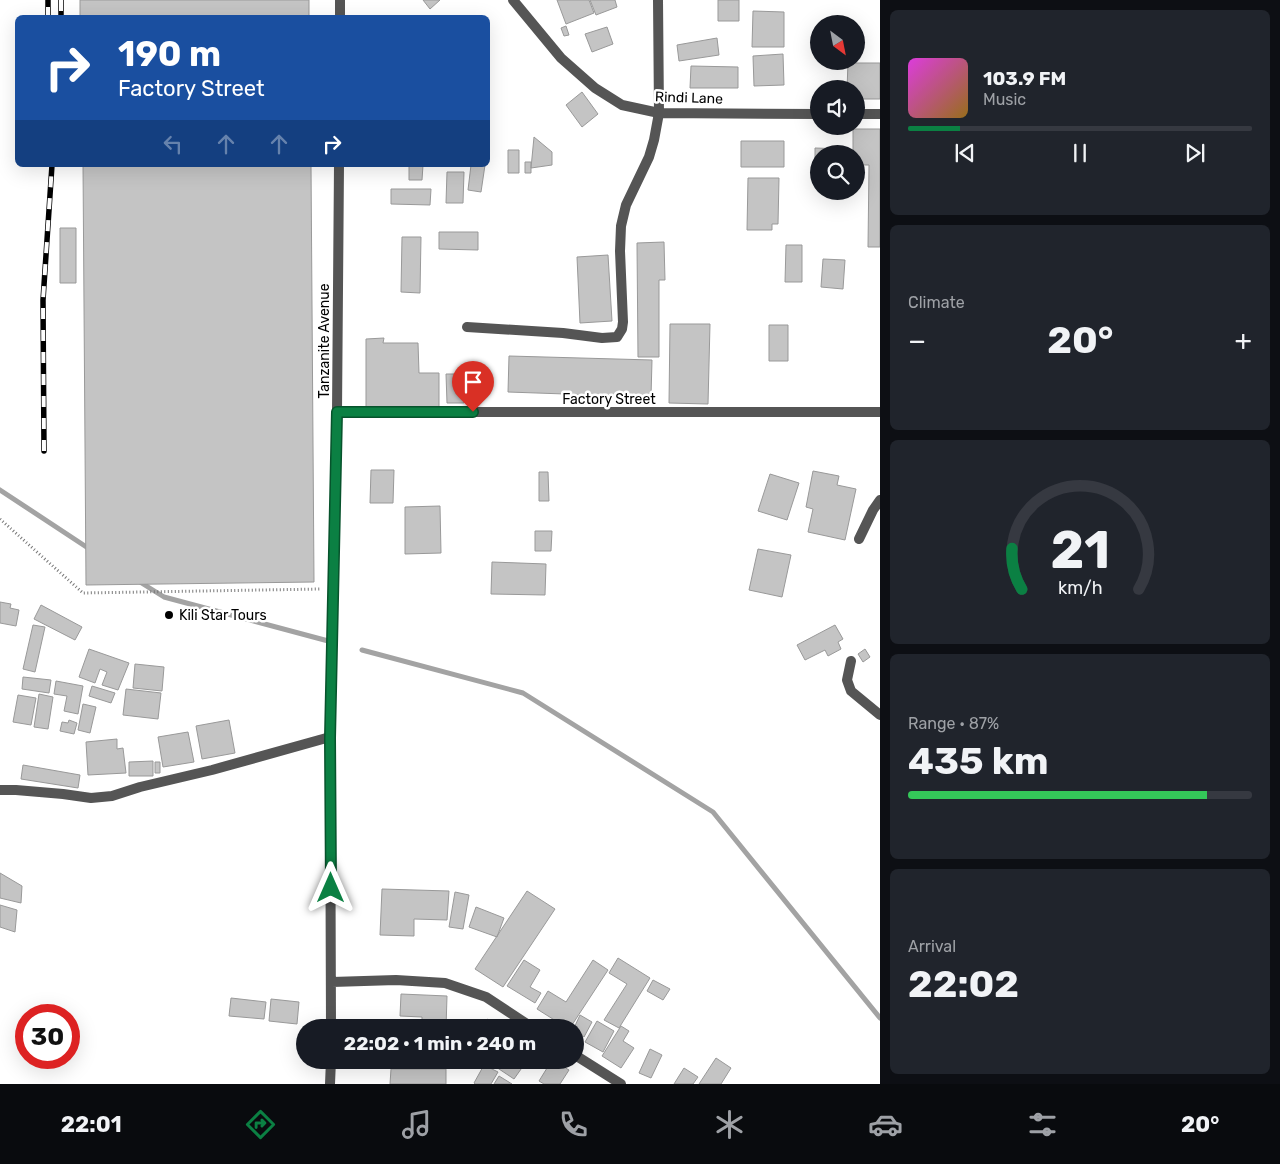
<!DOCTYPE html>
<meta charset="utf-8">
<style>
body{margin:0;font-family:Rubik,sans-serif;background:#20242c;color:#f1f3f6;height:100vh;display:flex;flex-direction:column;font-size:19px;white-space:nowrap}
*{box-sizing:border-box;margin:0}
p{font-size:16px;color:#9ea1a6}
.icon{flex:none;width:28px;height:28px;fill:none;stroke:currentColor;stroke-width:2;stroke-linecap:round;stroke-linejoin:round}
.map{position:relative;flex:1;overflow:hidden}
.sheet{display:flex;flex-direction:column;gap:10px;padding:10px;background:#0d0f14;width:400px}
.sheet>*{flex:none}
.top-card{position:absolute;left:15px;top:15px;width:475px;height:152px;border-radius:8px;box-shadow:0 5px 20px #0002;background:#1a4fa0;color:#fff;overflow:hidden}
.needle{width:32px;rotate:148deg}
.buttons{position:absolute;left:810px;top:15px;display:grid;gap:10px}
.buttons a{display:grid;place-items:center;width:55px;height:55px;border-radius:50%;background:#171b24;box-shadow:0 5px 20px #0002;font-size:25px}
.speed{position:absolute;left:15px;top:1004px;display:flex;gap:10px;font-size:25px;font-weight:700;text-align:center}
.speed>*{display:grid;place-content:center;width:65px;height:65px;border-radius:50%;background:#171b24;box-shadow:0 5px 20px #0002;line-height:1}
.speed .limit{border:8px solid #d22;background:#fff;color:#111}
.pin{position:absolute;display:grid;place-items:center;width:42px;height:42px;color:#fff;margin:-51px -21px;border-radius:50% 50% 50% 0;rotate:-45deg;box-shadow:0 0 5px #0007}
.pin .icon{rotate:45deg}
.me{position:absolute;width:55px;margin:-28px;rotate:0deg;stroke-linejoin:round;filter:drop-shadow(0 0 4px #0008)}
.turn{display:flex;align-items:center;gap:18px;height:105px;padding:0 20px;font-size:22px}
.turn .icon{width:65px;height:65px;stroke-width:2.5}
.turn b{display:block;font-size:35px;line-height:42px}
.lanes{display:flex;align-items:center;height:48px;padding:0 20px;background:#0003;justify-content:center;gap:25px;direction:ltr}
.lanes .off{opacity:.35}
.big{font-size:38px;font-weight:700;line-height:1.1}
.sheet .card{flex:1;display:flex;flex-direction:column;justify-content:center;gap:8px;min-width:0;padding:0 18px;border-radius:8px;background:#20242c}
.sheet .dial{align-items:center;gap:0}
.dial svg{height:130px;overflow:visible;fill:none;stroke:#363941;stroke-width:7;stroke-linecap:round;text-anchor:middle}
.dial text{fill:#f1f3f6;stroke:none}
.song{display:flex;align-items:center;gap:15px}
.cover{width:60px;height:60px;border-radius:8px;background:linear-gradient(135deg,hsl(300 70% 55%),hsl(40 70% 35%))}
.played{height:5px;border-radius:2px;background:linear-gradient(90deg,#0b8043 15%,#363941 15%)}
.keys{display:flex;justify-content:space-around;direction:ltr}
.heat{display:flex;justify-content:space-between;align-items:center;font-size:28px;direction:ltr}
.charge{height:8px;border-radius:4px;background:linear-gradient(90deg,#34c759 87%,#363941 0)}
.trip{position:absolute;left:296px;top:1019px;width:288px;height:50px;border-radius:25px;background:#171b24;box-shadow:0 5px 20px #0002;font-weight:700;line-height:50px;text-align:center}
.tabs{display:flex;height:80px;justify-content:space-around;align-items:center;background:#090b0e;color:#9ea1a6}
.tabs .icon{width:35px;height:35px}
.tabs .selected{color:#0b8043}
.tabs b{font-size:22px;color:#f1f3f6}
main{display:flex;flex:1;min-height:0}
.map>svg:first-child{display:block}
.lines{fill:none;stroke-linecap:round;stroke-linejoin:round}
.stream{stroke:#a3a3a3;stroke-width:5}
.building{fill:#c4c4c4;stroke:#999}
.path{stroke:#777;stroke-width:3;stroke-dasharray:1 2.5;stroke-linecap:butt}
.street{stroke:#555;stroke-width:10}
.rail-casing{stroke:#000;stroke-width:5.5}
.rail{stroke:#fff;stroke-width:4;stroke-dasharray:11;stroke-linecap:butt}
.route-casing{stroke:#07532c;stroke-width:12}
.route{stroke:#0b8043;stroke-width:9}
.poi-dot{fill:#000;stroke:#fff;stroke-width:2}
.labels{text-anchor:middle;dominant-baseline:central;stroke-width:5;stroke-linejoin:round;paint-order:stroke}
.street-label{font-size:14px;fill:#000;stroke:#fff}
.poi-label{font-size:14px;fill:#000;stroke:#fff;text-anchor:start}
</style>
<main>
<div class="map">
<svg width="880" height="1084" viewBox="0 0 880 1084">
<rect width="100%" height="100%" fill="#fff"/>
<g class="lines">
<path class="stream" d="M0,490L91,550
M140,582L164,597L332,642
M362,650L523,693L713,812L880,1018"/>
</g>
<path class="building" d="M80,0H309V18H80Z
M423,0H440L430,9Z
M557,0H589L594,13L566,24Z
M590,0H615L617,7L596,15Z
M718,0H739V21H718Z
M753,11L784,12V47H752Z
M566,26L569,35L564,36L561,28Z
M607,27L613,44L592,52L585,34Z
M717,38L719,55L679,61L677,45Z
M783,54L784,85L754,86L753,56Z
M848,63H880V99H856V89H847Z
M691,66L738,67V88H690Z
M582,92L598,114L582,127L566,105Z
M853,129H880V247H868L869,165H856V154H853Z
M534,137L552,152V165L531,168Z
M741,141H784V167H741Z
M815,148L844,149V154H819V169H815Z
M508,150H519V173H508Z
M525,162H531V173H525Z
M83,165H311L314,582L86,585Z
M409,165H423L422,180H409Z
M471,165H485L481,192L468,190Z
M447,172H464L463,203H446Z
M748,178H779L778,224H772V230H747Z
M391,189H431L430,205L391,204Z
M60,228H76V283H60Z
M439,232H478V250L439,249Z
M402,237H421L420,293L401,292Z
M664,242L665,280H659V357H638L637,243Z
M786,245H802V282H785Z
M608,255L612,321L580,323L577,257Z
M823,259L845,260L843,289L821,287Z
M670,324H710L708,404L669,403Z
M769,325H788V361H769Z
M384,338L383,343H418L419,373H439V408L366,409V339Z
M509,356L652,360L651,397L508,392Z
M446,374H463L464,403H447Z
M371,470H394L393,503H370Z
M813,471L839,476L837,485L856,489L845,540L808,532L813,509L806,507Z
M539,472H548L549,501H539Z
M770,474L799,483L787,520L758,511Z
M440,506L441,553L405,554V507Z
M535,531H552L551,551H535Z
M758,549L791,555L782,597L749,590Z
M492,562L546,564L545,595L491,594Z
M0,602L11,604L10,608L19,610L16,626L0,623Z
M41,605L82,627L75,640L34,619Z
M33,625L45,627L35,672L23,669Z
M835,625L843,639L838,642L841,649L828,656L825,650L805,660L797,645Z
M89,649L129,663L118,690L102,685L107,672L100,669L95,683L79,677Z
M865,649L870,657L863,662L858,654Z
M135,664L164,667L162,691L133,688Z
M23,677L51,680L49,693L22,689Z
M56,681L83,686L78,714L64,711L67,696L54,694Z
M92,686L115,693L111,703L89,696Z
M126,689L161,693L158,719L123,715Z
M39,694L53,697L48,729L34,727Z
M18,695L36,698L31,725L13,722Z
M83,704L96,707L90,733L78,730Z
M69,720L77,723L74,734L60,731L62,722L68,723Z
M229,720L235,753L202,759L196,726Z
M188,732L194,762L163,767L158,737Z
M117,739V749L123,748L126,773L88,775L86,742Z
M153,761V776H129V762Z
M155,762H160V773H155Z
M23,765L80,775L78,788L21,779Z
M0,873L22,886L21,903L0,898Z
M382,889L449,891L447,920L414,919V936L380,935Z
M527,891L555,909L503,987L475,969Z
M455,892L469,895L463,929L449,927Z
M0,905L17,910L15,932L0,927Z
M476,907L504,918L497,937L469,927Z
M618,958L650,978L619,1028L604,1020L627,984L609,973Z
M524,960L540,970L530,987L541,993L535,1003L507,986Z
M593,960L608,970L570,1028H567L537,1009L548,991L566,1002Z
M653,980L670,989L663,1000L647,991Z
M401,994L447,996L446,1028H422V1017L400,1016Z
M231,998L266,1002L264,1019L229,1016Z
M271,999L299,1002L297,1024L269,1021Z
M580,1015L592,1022L584,1037L575,1032V1028H574Z
M487,1019L501,1028H481Z
M597,1021L614,1031L603,1052L585,1042Z
M365,1022H381V1028H365Z
M621,1026L629,1031L623,1041L634,1048L621,1068L602,1056Z
M650,1049L662,1055L651,1078L639,1073Z
M716,1058L731,1068L721,1084H699Z
M420,1060H444V1063L420,1062Z
M487,1060H522L526,1062L514,1079L487,1061Z
M552,1060L569,1070L560,1084H544L539,1081Z
M484,1065L498,1072L491,1084H475L474,1083Z
M684,1068L698,1077L693,1084H674Z
M391,1069H446V1084H390Z
M499,1076L512,1084H494Z"/>
<g class="lines">
<path class="path" d="M0,519L83,593L321,589"/>
<path class="street" d="M513,0L561,58L595,88L622,105L659,113L819,114
M340,18V0
M856,114H880
M467,327L563,333L602,338L617,337L622,329L623,322L620,251L621,226L626,205L649,157L654,140L659,113L658,0
M337,412H880
M859,539L873,510L880,500
M851,661L847,680L851,691L880,715
M0,790H16L63,794L91,798L112,796L140,787L212,770L330,737
M332,982L396,980L445,983L486,997L533,1028
M331,1028L330,737L337,412L339,165
M575,1055L621,1084
M330,1084L331,1060"/>
<defs>
<path id="rail" d="M61,0V18
M48,18V0
M44,451L43,300L52,165"/>
</defs>
<use href="#rail" class="rail-casing"/>
<use href="#rail" class="rail"/>
</g>
<g class="lines">
<defs>
<path id="route" d="M331,888L330,738L337,412H473"/>
</defs>
<use href="#route" class="route-casing"/>
<use href="#route" class="route"/>
</g>
<circle class="poi-dot" cx="169" cy="615" r="5"/>
<g class="labels">
<g class="street-label">
<text transform="translate(689 98) rotate(2)">Rindi Lane</text>
<text transform="translate(324 341) rotate(-90)">Tanzanite Avenue</text>
<text x="609" y="399">Factory Street</text>
</g>
<g class="poi-label">
<text x="179" y="615">Kili Star Tours</text>
</g>
</g>
</svg>
<div class="buttons">
<a><svg class="needle" viewBox="-14 -14 28 28"><path d="M0-13l5 13h-10z" fill="#e53935"/><path d="M0 13l5-13h-10z" fill="#9ea1a6"/></svg></a>
<a><svg class="icon" aria-label="sound" viewBox="0 0 24 24"><path d="M4 9h4l5-4v14l-5-4H4zM17 9q2 3 0 6"/></svg></a>
<a><svg class="icon" aria-label="search" viewBox="0 0 24 24"><circle cx="10" cy="10" r="6"/><path d="M15 15l6 6"/></svg></a>
</div>
<div class="speed"><div class="limit">30</div></div>
<div class="pin" style="left:473px;top:412px;background:#d93025"><svg class="icon" aria-label="arrive" viewBox="0 0 24 24"><path d="M6 21V4h12l-3 4 3 4H6"/></svg></div>
<svg class="me" style="left:331px;top:888px" viewBox="-20 -20 40 40"><path d="M0-17L14 15 0 8-14 15z" fill="#0b8043" stroke="#fff" stroke-width="4"/></svg>
<div class="trip">22:02 · 1 min · 240 m</div>
<div class="top-card">
<div class="turn"><svg class="icon" aria-label="right" viewBox="0 0 24 24"><path d="M7 20v-9h11M14 6l5 5-5 5"/></svg><div><b>190 m</b>Factory Street</div></div>
<div class="lanes"><svg class="icon off" aria-label="left" viewBox="0 0 24 24"><path d="M17 20v-9H6M10 6l-5 5 5 5"/></svg><svg class="icon off" aria-label="ahead" viewBox="0 0 24 24"><path d="M12 20V5M6 11l6-6 6 6"/></svg><svg class="icon off" aria-label="ahead" viewBox="0 0 24 24"><path d="M12 20V5M6 11l6-6 6 6"/></svg><svg class="icon" aria-label="right" viewBox="0 0 24 24"><path d="M7 20v-9h11M14 6l5 5-5 5"/></svg></div>
</div>
</div>
<section class="sheet">
<div class="card">
<div class="song"><i class="cover"></i><div><b>103.9 FM</b><p>Music</p></div></div>
<div class="played"></div>
<div class="keys"><svg class="icon" aria-label="previous" viewBox="0 0 24 24"><path d="M18 5L8 12l10 7zM5 5v14"/></svg><svg class="icon" aria-label="pause" viewBox="0 0 24 24"><path d="M8 5v14M16 5v14"/></svg><svg class="icon" aria-label="next" viewBox="0 0 24 24"><path d="M6 5l10 7-10 7zM19 5v14"/></svg></div>
</div>
<div class="card"><p>Climate</p>
<div class="heat"><a>−</a><b class="big">20°</b><a>+</a></div>
</div>
<div class="card dial"><svg viewBox="0 0 100 80">
<path d="M14 69A42 42 0 1 1 86 69"/>
<path d="M14 69A42 42 0 0 1 8 44" stroke="#0b8043"/>
<text x="50" y="56" font-size="32" font-weight="700">21</text>
<text x="50" y="72" font-size="11">km/h</text>
</svg></div>
<div class="card"><p>Range · 87%</p><b class="big">435 km</b><div class="charge"></div></div>
<div class="card"><p>Arrival</p><b class="big">22:02</b></div>
</section>
</main>
<nav class="tabs">
<b>22:01</b>
<svg class="icon selected" aria-label="directions" viewBox="0 0 24 24"><path d="M12 3l9 9-9 9-9-9zM9 14v-3h6M13 9l2 2-2 2"/></svg>
<svg class="icon" aria-label="music" viewBox="0 0 24 24"><path d="M9 18V5l10-2v13"/><circle cx="6" cy="18" r="3"/><circle cx="16" cy="16" r="3"/></svg>
<svg class="icon" aria-label="phone" viewBox="0 0 24 24"><path d="M5 4h4l2 5-3 2q2 4 5 5l2-3 5 2v4C11 20 4 13 5 4z"/></svg>
<svg class="icon" aria-label="climate" viewBox="0 0 24 24"><path d="M12 3v18M4 7l16 10M4 17L20 7"/></svg>
<svg class="icon" aria-label="car" viewBox="0 0 24 24"><path d="M5 17H2v-5l4-1 3-4h7l3 4 3 1v5h-3M9 17h6M6 11h13"/><circle cx="7" cy="17" r="2"/><circle cx="17" cy="17" r="2"/></svg>
<svg class="icon" aria-label="filters" viewBox="0 0 24 24"><path d="M4 7h16M4 17h16"/><circle cx="9" cy="7" r="2"/><circle cx="15" cy="17" r="2"/></svg>
<b>20°</b>
</nav>
